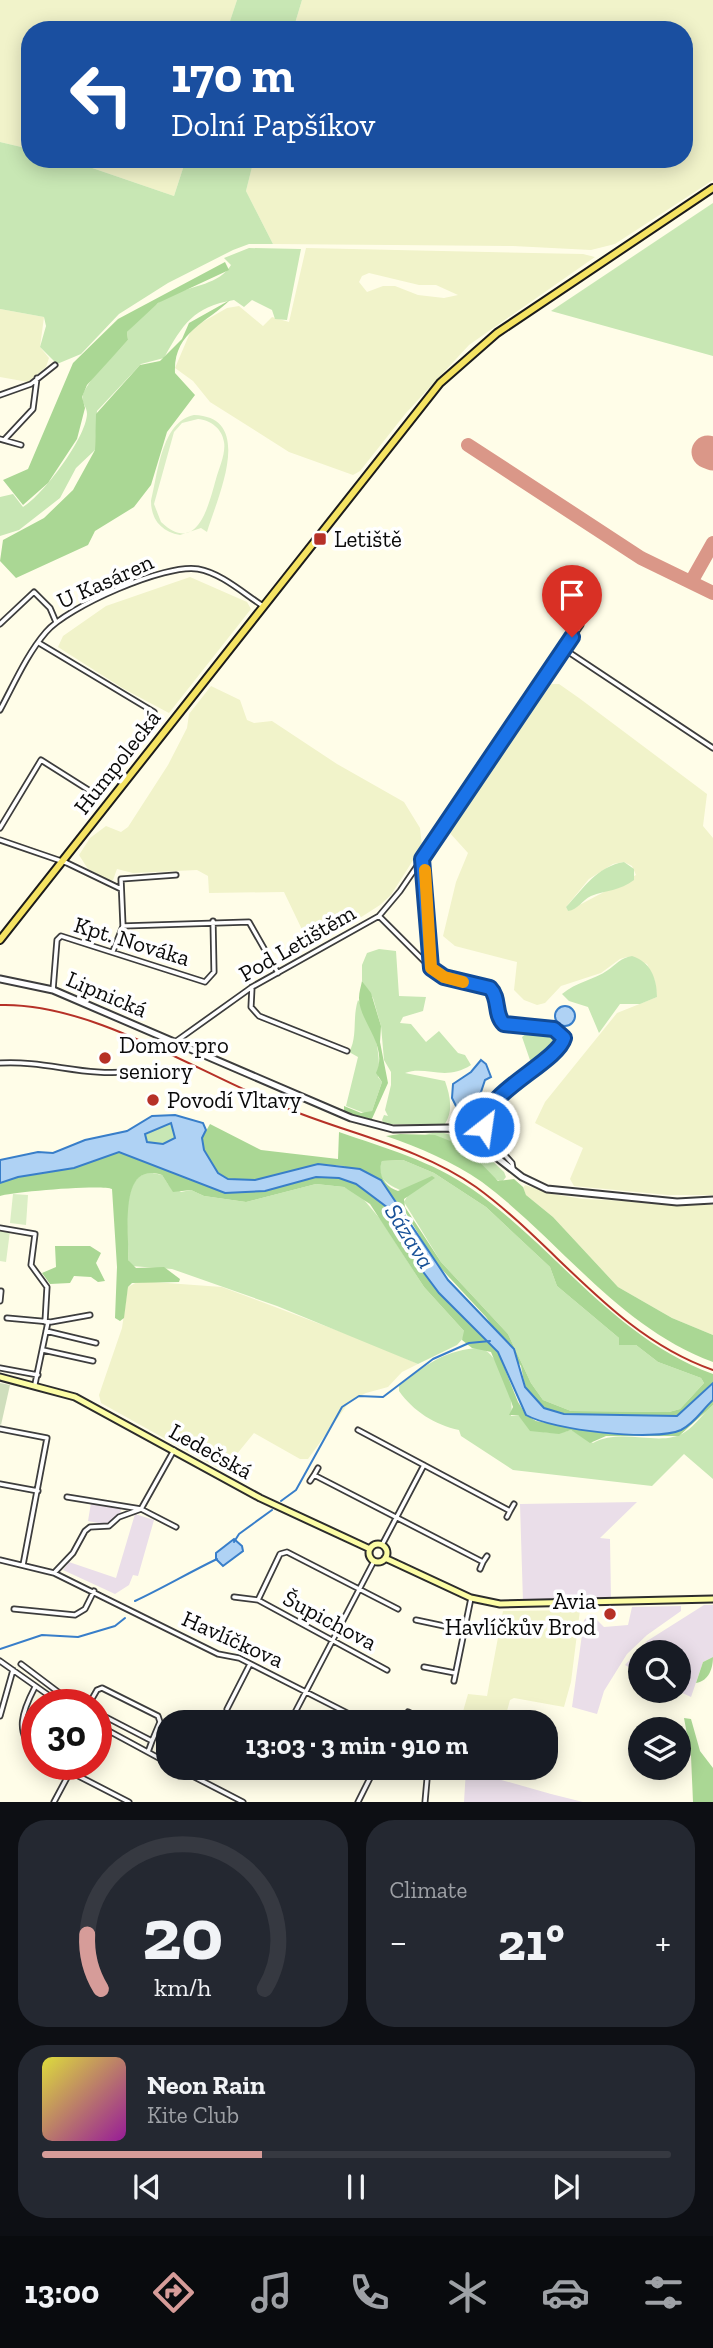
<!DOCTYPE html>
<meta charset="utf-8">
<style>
body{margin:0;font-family:"Zilla Slab",serif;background:#242831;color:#f1f3f6;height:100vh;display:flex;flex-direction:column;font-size:26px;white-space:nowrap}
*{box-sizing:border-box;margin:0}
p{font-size:23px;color:#9ea1a6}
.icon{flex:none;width:38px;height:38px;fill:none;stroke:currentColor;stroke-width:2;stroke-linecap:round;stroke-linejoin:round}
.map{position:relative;height:1802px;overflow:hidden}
.sheet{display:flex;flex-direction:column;gap:18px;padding:18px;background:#0d0f14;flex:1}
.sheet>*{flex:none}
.hud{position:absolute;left:21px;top:21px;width:672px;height:147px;border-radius:28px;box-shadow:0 4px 18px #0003;background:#1a4fa0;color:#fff;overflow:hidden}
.controls{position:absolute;left:628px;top:1640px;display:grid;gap:14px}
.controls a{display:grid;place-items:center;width:63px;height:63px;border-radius:50%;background:#171b24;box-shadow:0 4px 18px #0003;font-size:35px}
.speed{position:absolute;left:21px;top:1689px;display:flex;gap:14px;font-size:35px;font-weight:700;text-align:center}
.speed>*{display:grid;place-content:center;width:91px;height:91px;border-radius:50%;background:#171b24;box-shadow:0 4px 18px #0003;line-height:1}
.speed .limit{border:10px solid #d22;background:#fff;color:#111}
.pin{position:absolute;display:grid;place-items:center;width:60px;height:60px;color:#fff;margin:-72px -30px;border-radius:50% 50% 50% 0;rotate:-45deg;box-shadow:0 0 7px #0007}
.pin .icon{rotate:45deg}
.me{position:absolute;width:77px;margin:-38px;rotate:30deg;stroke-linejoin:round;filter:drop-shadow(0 0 5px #0008)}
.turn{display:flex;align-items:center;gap:24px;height:147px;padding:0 35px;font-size:32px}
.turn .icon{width:91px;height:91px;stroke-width:2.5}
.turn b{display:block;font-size:49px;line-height:60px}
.big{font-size:52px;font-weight:700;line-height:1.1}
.sheet .card{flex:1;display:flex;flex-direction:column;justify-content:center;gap:10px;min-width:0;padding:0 24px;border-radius:28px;background:#242831}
.sheet .dial{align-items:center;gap:0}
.dial svg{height:182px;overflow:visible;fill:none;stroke:#363941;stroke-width:7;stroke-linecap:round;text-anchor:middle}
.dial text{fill:#f1f3f6;stroke:none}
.song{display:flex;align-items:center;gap:21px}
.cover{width:84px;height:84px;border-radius:10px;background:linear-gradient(135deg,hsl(60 70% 55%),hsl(300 70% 35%))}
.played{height:7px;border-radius:4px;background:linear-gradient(90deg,#d69c99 35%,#363941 35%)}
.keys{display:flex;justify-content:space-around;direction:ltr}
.heat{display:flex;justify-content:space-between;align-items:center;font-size:38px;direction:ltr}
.sheet .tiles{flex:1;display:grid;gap:18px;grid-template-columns:1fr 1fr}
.card:last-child{grid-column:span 2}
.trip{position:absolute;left:156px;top:1710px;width:402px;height:70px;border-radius:28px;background:#171b24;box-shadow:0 4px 18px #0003;font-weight:700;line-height:70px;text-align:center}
.tab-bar{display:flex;height:112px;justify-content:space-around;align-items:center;background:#090b0e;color:#9ea1a6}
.tab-bar .icon{width:49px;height:49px}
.tab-bar .active{color:#d69c99}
.tab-bar b{font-size:32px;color:#f1f3f6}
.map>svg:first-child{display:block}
.industrial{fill:#eadee9}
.farmland{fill:#f1f3ca;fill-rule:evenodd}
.green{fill:#c8e7b4}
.forest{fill:#aad794;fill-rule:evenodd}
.cemetery{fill:#cfdebc}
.pitch{fill:#dbeec5;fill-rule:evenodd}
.water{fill:#afd2f4;stroke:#387ec9;stroke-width:2;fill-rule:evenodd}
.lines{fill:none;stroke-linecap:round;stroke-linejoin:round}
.stream{stroke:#387ec9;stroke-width:2}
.taxiway{stroke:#da9788;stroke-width:14}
.runway{stroke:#da9788;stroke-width:33}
.minor-casing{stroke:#3d3d3d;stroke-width:7}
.tertiary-casing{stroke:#3d3d3d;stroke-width:9}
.secondary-casing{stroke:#2c2c2c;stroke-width:9}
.primary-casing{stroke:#1b1b1b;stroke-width:10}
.minor{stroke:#fff;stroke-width:3.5}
.tertiary{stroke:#fff;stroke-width:5}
.secondary{stroke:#fcfda5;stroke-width:5}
.primary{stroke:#f5e362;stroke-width:6}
.rail{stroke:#b63127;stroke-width:2}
.route-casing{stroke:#114b97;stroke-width:18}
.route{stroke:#1a73e8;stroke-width:12}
.slow{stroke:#f59e0b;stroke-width:12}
.poi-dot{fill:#b63127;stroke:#fff;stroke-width:2.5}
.labels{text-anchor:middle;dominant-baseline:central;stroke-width:7;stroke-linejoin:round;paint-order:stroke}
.poi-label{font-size:23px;fill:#0a0a0a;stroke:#fff;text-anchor:start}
.street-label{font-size:23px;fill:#0a0a0a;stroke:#fff}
.water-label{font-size:24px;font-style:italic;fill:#185198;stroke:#fff}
</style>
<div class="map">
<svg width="713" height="1802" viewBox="0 0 713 1802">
<rect width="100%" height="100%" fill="#fffde8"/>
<path class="industrial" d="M637,1502L600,1538L610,1539L611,1599L523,1602L520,1504Z
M91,1503L121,1509L120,1515L108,1525L88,1521Z
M135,1514L154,1520L138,1576L133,1575L129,1585L115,1594L63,1570L69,1562L116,1578Z
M704,1605H713V1657L703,1662L691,1697L678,1691L679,1652H640V1673L625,1665L647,1641Z
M681,1606V1611L647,1635L627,1654L604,1691L597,1714L572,1707L584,1620L591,1614L604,1627L628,1625L632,1607Z
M466,1770L551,1794L583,1802H464Z"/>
<path class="farmland" d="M0,0H237L227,30H30V149L0,142Z
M302,0H713V180L615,244L591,250L513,246L273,244L246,191L254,159H684V30H293Z
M66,159H186L174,196Z
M306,248L583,254L595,257L469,345L406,413L360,471L353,475L289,452L210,402L193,381L175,368L192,328L227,308L239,306L263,326L272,317L289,322ZM369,273L419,285H436L458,295L444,298L418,295L395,286H383L367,292L359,282L362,276Z
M0,309L44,317L40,347L49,358L46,367L28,382L0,377Z
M190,577L247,602L251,609L169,713L124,689L58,647L63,636L106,606Z
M550,684H559L579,698L707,794L703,826L713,838V1195H668L574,1186L570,1179L583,1148L535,1123L545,1102L617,1013L657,997L655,981L647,964L627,957L620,959L601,973L561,986L545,1003L537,1005L524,1000L514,990L517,962L455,946L443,936L456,882L468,853L449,832ZM624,862L632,866L636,875L568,911L566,907L589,879L613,864Z
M211,686L240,700L247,720L254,723L272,721L337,764L404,802L420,828L422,846L391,895L380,905L338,932L325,933L311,941L307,940L284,892L209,893L208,876L197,870L133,873L117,869L113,880L109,881L88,869L79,855L90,838L106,826L121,832L128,827L168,765L187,728L189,714Z
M525,1185L552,1194L583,1199L713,1205V1335L672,1318L618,1287L553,1217L526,1195L523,1188Z
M139,1281L222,1287L373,1344L418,1364L402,1372L388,1387L366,1393L350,1401L308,1459H300L254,1433L223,1471L101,1403L99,1395L122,1328L128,1287Z
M580,1610L571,1682L564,1707L514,1698L510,1700L504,1722H460L468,1694L487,1696L503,1611Z"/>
<path class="green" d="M237,0H302L293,30H227Z
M0,142L30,149V159H66L174,196L186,159H254L246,191L273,244H249L233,250L168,283L119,314L81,354L57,364L40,347L46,326L44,317L0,309Z
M713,203V356L551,311Z
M249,248L301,249L287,320L275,319L272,310L252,300L244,307L234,300C193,307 183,324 164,358L141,364L97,411L95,450L76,468L60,498L19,530L0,536V497L13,494L23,507C43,495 86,438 87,414C87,403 76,402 88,385C98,368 115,355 128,340L127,332C140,318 155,302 174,294C192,286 220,284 231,265L224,258Z
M624,862L634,869V880C620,891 606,890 591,896C582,900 578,910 568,911L566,907C584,888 596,867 624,862Z
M379,949L396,951L399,996L426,997L423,1011L403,1017L400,1023L411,1024L426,1042L439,1031L458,1053L465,1055L471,1065C445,1082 426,1065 405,1073L445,1081C450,1095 454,1112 444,1125L384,1124L382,1120L384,1115L388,1116L385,1110L391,1085V1072L384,1060L381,1026L373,998L362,981V965L367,953Z
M632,956C651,962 657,979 657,997L640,1004H620L599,1033L588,1007L569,1001L562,994C576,982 594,980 608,970C617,964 620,958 632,956Z
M358,1000C373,1019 382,1054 378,1077L382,1082L372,1111L367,1114L346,1106L358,1057L349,1052C358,1037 352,1018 358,1000Z
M552,1032L560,1036L561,1041L531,1063L522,1037L526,1034Z
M172,1122L175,1138L162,1144L147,1142L145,1135Z
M440,1132L470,1140L504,1172L506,1177L502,1182C485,1176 482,1160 468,1150C457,1142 437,1137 425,1134Z
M403,1160L434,1173L486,1207L550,1267L557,1286L619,1338V1342L636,1345L658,1362L701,1378L704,1383L680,1409L669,1412L571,1411L543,1400L531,1383L508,1334L441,1262L404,1202L408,1195C396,1186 373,1183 382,1161Z
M148,1172L162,1175L168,1184L181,1192L191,1190L204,1196L246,1202L316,1184L344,1187L360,1195L381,1220L424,1287L464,1331L465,1336L457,1345L418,1364L277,1306L172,1269L131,1266L128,1260C130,1236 118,1181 148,1172Z
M481,1348C500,1355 515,1397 511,1416L518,1415C532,1432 550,1437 571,1430L593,1443C622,1427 662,1448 685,1432C696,1425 703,1413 713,1405V1479L684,1454L652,1486L513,1470L461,1436L459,1430C435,1425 413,1411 399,1391V1386C425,1365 446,1349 481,1348Z"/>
<path class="forest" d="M225,262L229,270L158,303L127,332L128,340L87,385L82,397L85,408L77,439L48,483L23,505L3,480L28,469L73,363L118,319Z
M230,300C207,323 173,332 175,373L195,395L167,432L151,485L134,507L95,531L88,545L16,578L0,561L3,540L44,518L73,490L95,450L96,414L140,365L160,361L182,339L189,323Z
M362,981L371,993L381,1026L380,1042L388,1083L371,1121L344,1112V1106L361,1113L372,1111L382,1082L376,1073C389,1045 359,1022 359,998C359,992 361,986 362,981Z
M210,1124L261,1150L338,1159L339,1132C385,1148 432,1161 472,1189C556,1248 613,1337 713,1374V1383L677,1416L564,1414L544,1408L525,1387L521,1366L486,1317L435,1262L406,1213L344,1166L318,1164L255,1180L228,1179L218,1173L204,1150L202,1138ZM403,1160L434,1173L486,1207L550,1267L557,1286L619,1338V1345H636L658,1362L701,1378L704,1383L680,1409L669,1412L571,1411L543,1400L531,1383L508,1334L441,1262L405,1207L404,1199L435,1178L432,1176L398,1191C385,1187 377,1174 382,1161Z
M400,1134L435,1135L458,1144L468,1150L498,1181L514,1179L523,1187L526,1195L553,1217L618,1287L672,1318L713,1335V1362C618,1327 561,1241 482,1182C452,1161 420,1148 386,1136Z
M119,1152L225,1193L265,1191L316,1177L339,1178L356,1184L388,1208L424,1273L498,1352L518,1402L526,1415L536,1421L596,1432L668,1434L682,1429L713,1400V1405L679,1436H606L590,1443L571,1430L559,1434L530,1431L518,1415H509L513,1407L511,1401L491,1352L472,1348L462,1340L464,1331L424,1287L370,1204L344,1187L316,1184L246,1202L204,1196L191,1190L173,1192L162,1175C117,1160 130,1235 128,1260L136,1268L164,1267L180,1279L179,1282L132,1283L128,1287L124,1318L120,1321L115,1318L117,1267L112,1189C103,1184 9,1192 0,1196V1183L18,1177L52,1172Z
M55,1246H90L101,1253L96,1263L105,1281L98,1282L91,1277L74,1276L70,1283L50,1284L42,1273L56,1267Z
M713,1657C713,1668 709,1681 696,1683L703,1662Z
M684,1718L691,1719L700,1751L713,1768V1802H693L691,1756Z"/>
<path class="cemetery" d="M0,1383L10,1385L1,1425L0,1424Z"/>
<path class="pitch" d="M194,415C256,417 217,498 207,532L201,528L180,535C162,532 151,520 151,501C158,474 161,422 194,415ZM198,419C210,420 222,428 224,442C226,453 219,468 216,479C209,503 198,557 161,522L154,504L174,432L182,423Z
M13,1194L28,1195L26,1225L10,1223Z
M0,1230L10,1231L6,1262L0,1261Z"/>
<path class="water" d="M555 1016a10 10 0 1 1 20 0a10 10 0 1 1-20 0Z
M481,1060L486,1064L491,1077L485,1080L481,1092L464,1111L458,1110L452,1098L453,1084L471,1072Z
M175,1115L203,1123L206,1130L202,1138L204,1150L218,1173L228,1179L255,1180L318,1164L360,1169L381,1180L448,1280L514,1349L525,1387L544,1408L564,1414L677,1416L713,1383V1400C702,1410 695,1423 681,1430C654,1442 552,1430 526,1415L498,1352L439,1293L424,1273L388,1208L356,1184L339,1178L316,1177L265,1191L225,1193L119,1152L74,1168L18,1177L0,1183V1160L38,1152L53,1153L85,1140L127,1131L152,1116ZM171,1123L175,1138L163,1144L147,1142L145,1134Z
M234,1539L242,1546L243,1551L223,1566L216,1559V1553Z"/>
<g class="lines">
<path class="stream" d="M281,1501L296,1490L342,1407L359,1396L383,1397L433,1359L469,1343L490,1341
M234,1542L239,1534L272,1510
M135,1601C163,1588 188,1573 217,1559
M0,1649L42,1635L78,1637L115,1626L125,1618"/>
<path class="taxiway" d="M468,445L641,558L713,593
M691,582L713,543"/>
<path class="runway" d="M708,452L713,454"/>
<defs>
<path id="minor" d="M0,395L31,384L55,365
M0,439L21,445
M5,439L33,409L37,378
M0,624L34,592L50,608L56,622
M39,643L154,712
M564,649L713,748
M0,710C14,684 27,654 46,632C67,607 166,563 198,569C221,573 243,593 263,606
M0,828L41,760L98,796
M0,840L67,863L121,889
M422,859L431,968
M379,916L434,971L494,992L501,1022C520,1032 545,1021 563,1034L562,1043L515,1082L484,1118L485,1133L512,1163L513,1169
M123,926L249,922L278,973
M113,951L123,926L121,879L176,875
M252,987L251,1007L259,1016L347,1051
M53,990L57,940L61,936L205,982L214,972L213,921
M175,1042L252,987L379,916L400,891L581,625L578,614
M0,1063C46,1060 88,1078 134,1071
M0,1228L35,1234L31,1265L47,1287L45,1322
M0,1301L1,1291
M7,1318L51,1322L90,1315
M46,1331L96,1343
M43,1350L93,1361
M0,1368L38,1375
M35,1384L48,1322
M0,1429L47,1438L23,1565
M358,1430L510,1511L507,1517
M318,1468L314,1475L483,1562L480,1569
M310,1481L314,1475
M0,1484L38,1491
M67,1497L141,1509L176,1527
M510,1511L514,1504
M382,1545L424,1465
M0,1560L54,1573L218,1654L239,1658L365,1722
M483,1562L487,1556
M54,1573L73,1553L85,1531L90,1527L109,1526L119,1517L141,1509L174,1450
M234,1597L258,1600
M14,1609L75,1615L85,1609L94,1591
M416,1620L463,1630
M0,1661L61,1704
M21,1664L70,1701
M424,1667L455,1673
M387,1670L258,1600L280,1554L287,1552L398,1609
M454,1681L471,1598
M35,1687C23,1710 13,1733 37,1753
M67,1704L70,1701L81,1704
M89,1704L97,1690L102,1688L158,1716L160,1722L152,1741
M227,1709L250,1664
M96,1712L152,1741L148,1752
M408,1712L428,1722
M0,1716L13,1670
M290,1722L374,1561
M96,1724L168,1763
M55,1764L129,1802
M177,1768L243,1802
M330,1771L331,1768
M54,1802L70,1772
M358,1802L375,1768
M425,1802L428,1768"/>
<path id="tertiary" d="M0,979L53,990L351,1118L393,1129L449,1128L473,1139L522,1177L547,1189L677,1202L713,1200"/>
<path id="secondary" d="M0,1377L75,1397L260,1498L370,1549
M369 1553a9 9 0 1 1 18 0a9 9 0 1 1-18 0Z
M385,1558L471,1598L500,1604L713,1599"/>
<path id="primary" d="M0,940L440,383L497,333L713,188"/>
</defs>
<use href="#minor" class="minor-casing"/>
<use href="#tertiary" class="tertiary-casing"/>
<use href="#secondary" class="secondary-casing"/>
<use href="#primary" class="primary-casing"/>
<use href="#minor" class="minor"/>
<use href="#tertiary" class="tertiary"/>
<use href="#secondary" class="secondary"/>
<use href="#primary" class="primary"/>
<path class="rail" d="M0,1005C93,1002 203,1076 291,1110C353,1135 421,1148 476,1187C557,1246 615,1336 713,1370"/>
</g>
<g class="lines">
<defs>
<path id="route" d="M484,1127C480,1094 557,1063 564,1038L554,1029L504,1024C494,1015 500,998 490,988L444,977L431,968L422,859L572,637"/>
</defs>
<use href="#route" class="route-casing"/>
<use href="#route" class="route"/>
<path class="slow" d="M425,870L431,968L444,977L463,982"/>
</g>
<g class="poi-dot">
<rect x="313" y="532" width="14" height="14" rx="3.5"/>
<circle cx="105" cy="1058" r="7"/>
<circle cx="153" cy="1100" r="7"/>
<circle cx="610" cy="1614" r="7"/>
</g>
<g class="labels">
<g class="poi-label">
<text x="334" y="539">Letiště</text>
<text x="119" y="1045">Domov pro<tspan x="119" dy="26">seniory</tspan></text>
<text x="167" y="1100">Povodí Vltavy</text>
<text x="596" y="1601" text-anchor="end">Avia<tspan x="596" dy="26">Havlíčkův Brod</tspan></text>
</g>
<g class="street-label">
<text transform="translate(105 581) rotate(-24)">U Kasáren</text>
<text transform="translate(117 762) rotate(-52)">Humpolecká</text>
<text transform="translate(132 941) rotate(17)">Kpt. Nováka</text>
<text transform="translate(297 943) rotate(-30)">Pod Letištěm</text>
<text transform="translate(107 994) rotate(23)">Lipnická</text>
<text transform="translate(211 1451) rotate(29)">Ledečská</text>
<text transform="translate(330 1620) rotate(28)">Šupichova</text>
<text transform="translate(233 1639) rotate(24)">Havlíčkova</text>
</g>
<g class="water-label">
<text transform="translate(410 1236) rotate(58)">Sázava</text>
</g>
</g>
</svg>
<div class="controls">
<a><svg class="icon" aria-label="search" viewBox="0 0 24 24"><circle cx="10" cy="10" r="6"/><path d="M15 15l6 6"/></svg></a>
<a><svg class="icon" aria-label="layers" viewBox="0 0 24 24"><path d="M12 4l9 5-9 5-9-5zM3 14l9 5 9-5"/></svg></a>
</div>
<div class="speed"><div class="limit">30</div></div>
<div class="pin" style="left:572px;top:637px;background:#d93025"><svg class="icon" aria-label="arrive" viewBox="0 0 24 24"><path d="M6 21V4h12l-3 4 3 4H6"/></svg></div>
<svg class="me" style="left:484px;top:1127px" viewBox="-20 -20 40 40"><circle r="17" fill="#1a73e8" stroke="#fff" stroke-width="3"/><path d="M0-11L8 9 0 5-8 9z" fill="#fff"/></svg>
<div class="trip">13:03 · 3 min · 910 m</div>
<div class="hud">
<div class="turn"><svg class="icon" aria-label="left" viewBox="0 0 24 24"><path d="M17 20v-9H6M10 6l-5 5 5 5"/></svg><div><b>170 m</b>Dolní Papšíkov</div></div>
</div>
</div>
<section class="sheet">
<div class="tiles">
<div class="card dial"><svg viewBox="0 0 100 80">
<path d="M14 69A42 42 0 1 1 86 69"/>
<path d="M14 69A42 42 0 0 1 8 45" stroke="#d69c99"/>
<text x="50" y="56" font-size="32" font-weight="700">20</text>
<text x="50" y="72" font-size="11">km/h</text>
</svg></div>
<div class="card"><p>Climate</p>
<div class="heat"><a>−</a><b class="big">21°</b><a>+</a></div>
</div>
<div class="card">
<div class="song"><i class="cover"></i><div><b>Neon Rain</b><p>Kite Club</p></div></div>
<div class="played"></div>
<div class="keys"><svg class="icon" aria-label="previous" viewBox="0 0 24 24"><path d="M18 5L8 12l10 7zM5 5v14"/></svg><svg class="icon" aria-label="pause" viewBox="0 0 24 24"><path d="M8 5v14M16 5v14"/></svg><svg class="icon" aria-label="next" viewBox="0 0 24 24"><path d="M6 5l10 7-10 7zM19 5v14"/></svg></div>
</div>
</div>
</section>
<nav class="tab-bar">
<b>13:00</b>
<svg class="icon active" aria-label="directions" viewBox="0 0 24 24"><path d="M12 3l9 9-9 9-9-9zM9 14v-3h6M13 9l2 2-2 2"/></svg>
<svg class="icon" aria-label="music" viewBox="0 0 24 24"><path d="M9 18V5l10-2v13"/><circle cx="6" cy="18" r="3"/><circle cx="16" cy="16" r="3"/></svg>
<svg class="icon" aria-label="phone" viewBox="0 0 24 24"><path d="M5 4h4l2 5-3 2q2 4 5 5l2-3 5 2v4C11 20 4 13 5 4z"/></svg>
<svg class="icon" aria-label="climate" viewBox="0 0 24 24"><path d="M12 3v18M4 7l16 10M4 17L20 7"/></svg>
<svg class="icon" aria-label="car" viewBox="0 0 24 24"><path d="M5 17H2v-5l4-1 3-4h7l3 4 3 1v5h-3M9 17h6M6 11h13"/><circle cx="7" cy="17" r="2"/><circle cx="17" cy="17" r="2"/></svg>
<svg class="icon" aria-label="filters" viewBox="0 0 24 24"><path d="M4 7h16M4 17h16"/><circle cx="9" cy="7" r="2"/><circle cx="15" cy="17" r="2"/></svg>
</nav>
